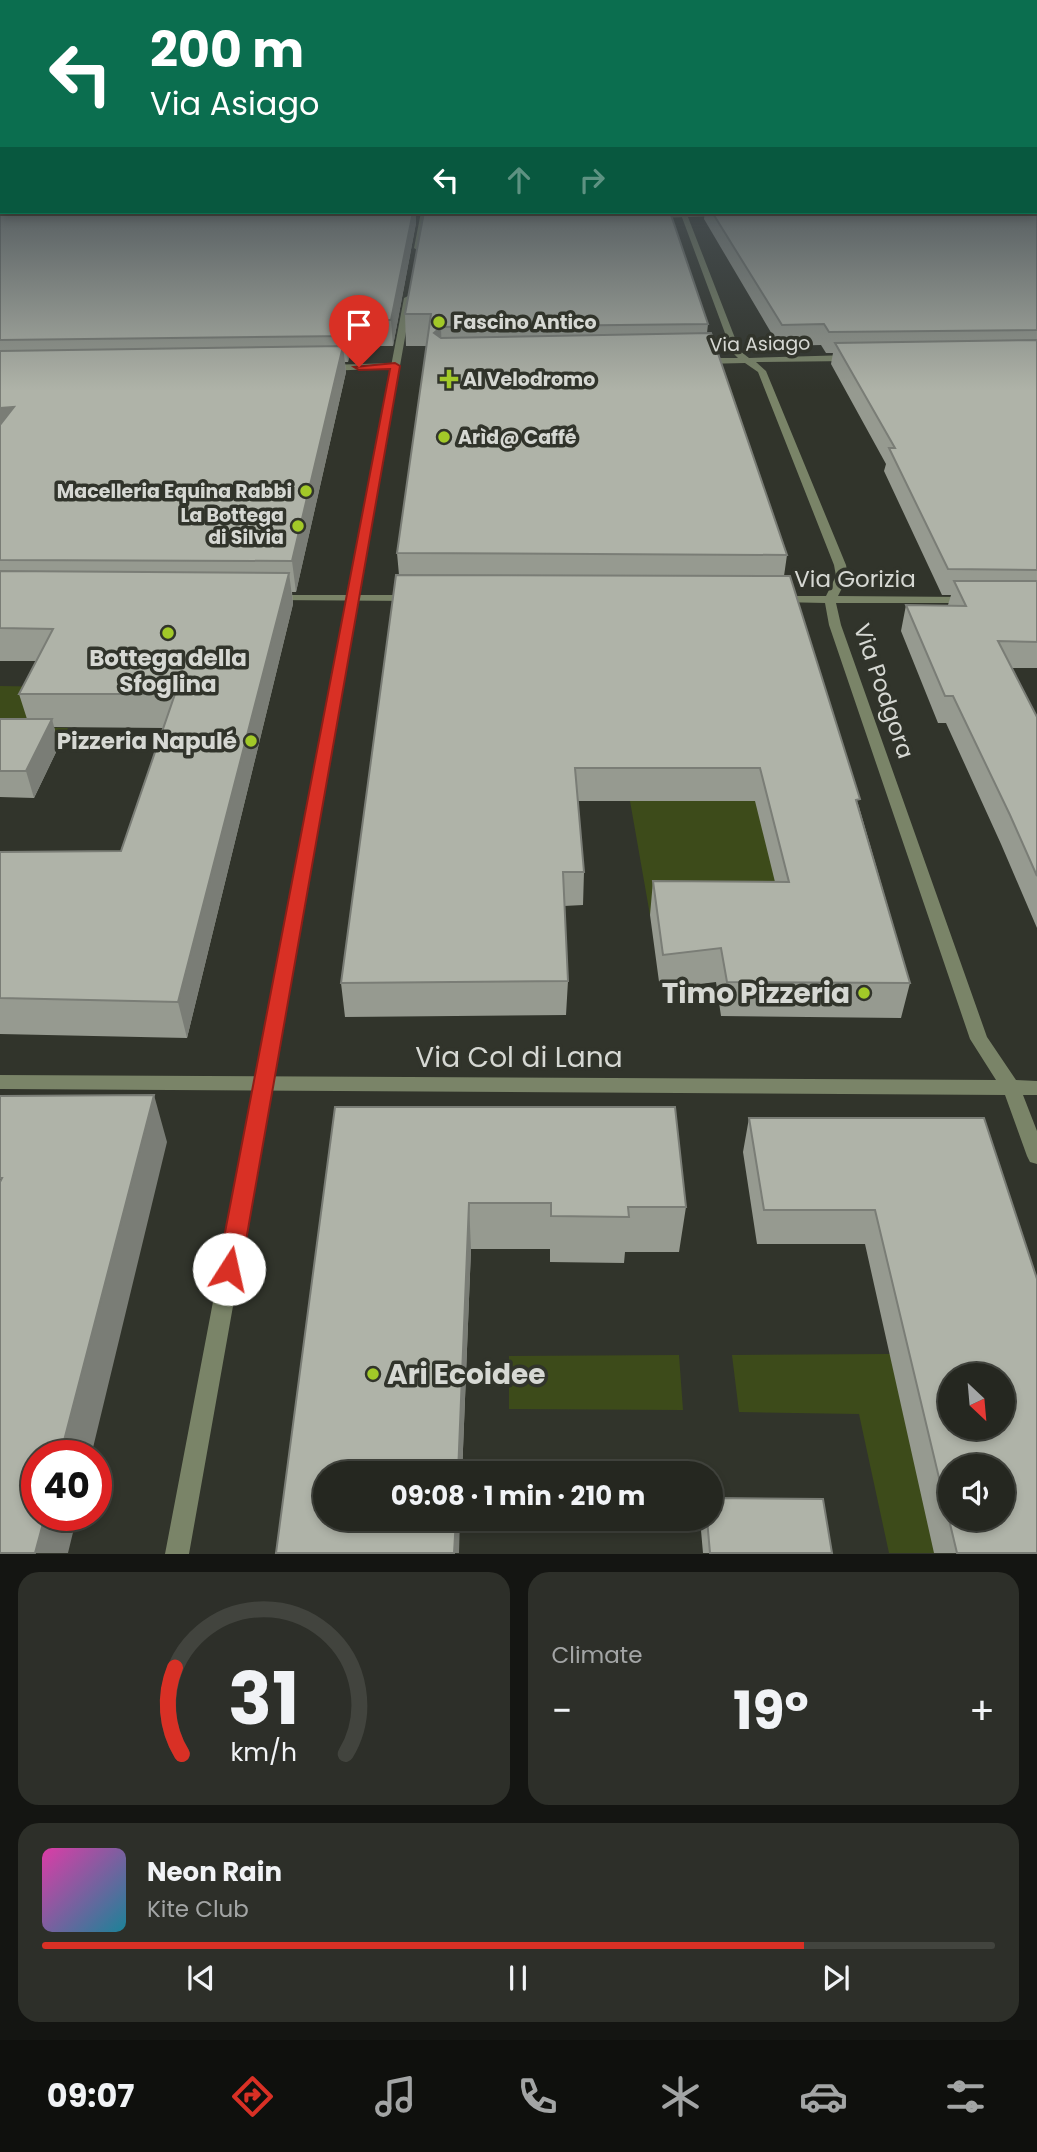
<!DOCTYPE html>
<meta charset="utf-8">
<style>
body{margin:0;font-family:Poppins,sans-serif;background:#2d2f29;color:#f1f3f6;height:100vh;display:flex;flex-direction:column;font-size:26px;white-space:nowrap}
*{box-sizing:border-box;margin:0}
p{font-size:23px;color:#a3a5a5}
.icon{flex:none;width:38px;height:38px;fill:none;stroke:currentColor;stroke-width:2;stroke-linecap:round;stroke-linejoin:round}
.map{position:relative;height:1554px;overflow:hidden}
.details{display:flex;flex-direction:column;gap:18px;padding:18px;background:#141512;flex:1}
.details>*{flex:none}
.top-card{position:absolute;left:0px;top:0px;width:1038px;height:214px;box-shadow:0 4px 10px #0003,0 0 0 2px #42443e;background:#0b6e4f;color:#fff;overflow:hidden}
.needle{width:46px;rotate:154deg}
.tools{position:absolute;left:938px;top:1363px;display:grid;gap:14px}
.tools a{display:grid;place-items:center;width:77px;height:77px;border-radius:50%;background:#252720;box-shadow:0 4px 10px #0003,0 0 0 2px #42443e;font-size:35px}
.speed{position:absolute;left:21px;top:1440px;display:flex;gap:14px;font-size:35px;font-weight:700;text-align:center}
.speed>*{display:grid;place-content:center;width:91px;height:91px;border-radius:50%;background:#252720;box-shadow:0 4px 10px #0003,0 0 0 2px #42443e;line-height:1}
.speed .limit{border:10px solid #d22;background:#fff;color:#111}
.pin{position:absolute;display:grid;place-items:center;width:60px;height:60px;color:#fff;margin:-72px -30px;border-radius:50% 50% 50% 0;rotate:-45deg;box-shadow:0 0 7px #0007}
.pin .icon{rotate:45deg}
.me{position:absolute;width:77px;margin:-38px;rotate:10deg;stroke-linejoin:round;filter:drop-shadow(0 0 5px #0008)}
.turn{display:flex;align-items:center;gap:24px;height:147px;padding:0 35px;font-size:32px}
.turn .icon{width:91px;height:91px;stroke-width:2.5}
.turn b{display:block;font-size:49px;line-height:60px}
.lanes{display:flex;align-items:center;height:66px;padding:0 35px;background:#0003;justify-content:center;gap:35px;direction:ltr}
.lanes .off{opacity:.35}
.big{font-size:52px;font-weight:700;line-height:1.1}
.details .widget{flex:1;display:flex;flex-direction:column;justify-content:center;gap:10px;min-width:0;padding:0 24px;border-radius:21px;background:#2d2f29}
.details .dial{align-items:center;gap:0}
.dial svg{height:182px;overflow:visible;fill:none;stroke:#42443e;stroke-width:7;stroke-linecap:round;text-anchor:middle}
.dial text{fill:#f1f3f6;stroke:none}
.song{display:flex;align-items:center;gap:21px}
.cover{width:84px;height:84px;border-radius:10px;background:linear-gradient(135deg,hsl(320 70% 55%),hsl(190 70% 35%))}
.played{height:7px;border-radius:4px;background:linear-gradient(90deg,#d93025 80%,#42443e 80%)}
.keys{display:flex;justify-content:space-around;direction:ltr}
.heat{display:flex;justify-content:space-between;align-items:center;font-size:38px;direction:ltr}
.details .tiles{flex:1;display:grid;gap:18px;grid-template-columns:1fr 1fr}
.widget:last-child{grid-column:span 2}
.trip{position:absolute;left:313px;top:1461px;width:410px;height:70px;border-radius:35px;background:#252720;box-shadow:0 4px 10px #0003,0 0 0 2px #42443e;font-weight:700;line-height:70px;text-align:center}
.dock{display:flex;height:112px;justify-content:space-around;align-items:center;background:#0f100d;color:#a3a5a5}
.dock .icon{width:49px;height:49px}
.dock .active{color:#d93025}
.dock b{font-size:32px;color:#f1f3f6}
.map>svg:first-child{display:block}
.green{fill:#3d4b1a}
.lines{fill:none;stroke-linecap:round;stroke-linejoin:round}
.minor{fill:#7a8468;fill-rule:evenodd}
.tertiary{fill:#7a8468;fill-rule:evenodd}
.wall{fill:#969a90}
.shaded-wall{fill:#7a7d76}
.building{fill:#afb3a8;stroke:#7a7d76;stroke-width:2;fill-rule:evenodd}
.route{fill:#d93025;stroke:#8d1f18;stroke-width:2}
.poi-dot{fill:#a2c928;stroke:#31342b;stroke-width:2.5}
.labels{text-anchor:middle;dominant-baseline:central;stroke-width:7;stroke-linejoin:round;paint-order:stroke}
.far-poi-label{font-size:19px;font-weight:bold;fill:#d6d8d3;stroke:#31342b;text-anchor:start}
.far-street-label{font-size:19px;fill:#d6d8d3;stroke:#31342b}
.street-label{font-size:23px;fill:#d6d8d3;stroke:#31342b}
.poi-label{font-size:23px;font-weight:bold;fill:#d6d8d3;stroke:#31342b}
.near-poi-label{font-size:28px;font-weight:bold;fill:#d6d8d3;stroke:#31342b;text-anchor:end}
.near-street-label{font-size:28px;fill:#d6d8d3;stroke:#31342b}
</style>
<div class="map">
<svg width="1037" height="1554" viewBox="0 0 1037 1554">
<rect width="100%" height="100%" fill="#31342b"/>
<path class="green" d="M0,686L61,687L30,727L68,728L59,746L0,745Z
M630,801H760L779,899L650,915Z
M890,1354L935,1553H889L859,1414L739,1412L732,1355Z
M679,1355L683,1410L509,1409V1356Z"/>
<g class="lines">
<path class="minor" d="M680,212H686L740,351L749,358L850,355L854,358L850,361L756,362L766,371L846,565L848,576L838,596L966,597L972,600L966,603H836L841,625L987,1037L1016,1080L1037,1081V1095H1023L1037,1131V1164L1030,1162L1027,1156L1005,1095L0,1089V1075L996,1080L970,1039L829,625L825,603L779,602L773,599L779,596H826L836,576L834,565L758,372L745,363L702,364L698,361L702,358H738L732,352Z
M395,363L398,364V368L327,371L323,368L327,365Z
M275,595H413L419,598L413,601L271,600L269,598Z"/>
<path class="tertiary" d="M1036,208H1037V212H1035Z
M421,212H427L420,248L417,250L414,248Z
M722,213L724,216L655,218L652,216L655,214Z
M408,296L412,298L189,1554H165L404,298Z"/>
</g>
<path class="wall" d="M0,174H2V212H420L418,214H416V223L393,346H352L348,362H345L346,372L296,592H292L293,604L187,1038L0,1034V852L121,851L164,728L54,727L59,746L34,798L0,797V719H27L19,694L36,661H0Z
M1037,211V668H1012L1037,717V928L1001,844L946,723H938L901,631L906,605H948L951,595H942L884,471L886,464L831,364L833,353H826L821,345L779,346L704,219L705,212H1036Z
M424,212L708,324L707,333L787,555L784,576L859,807L910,983L901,1018L721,1016L716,982L660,989L650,915L653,881L775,882L755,801H578L584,872L583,905L564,906L568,981L566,1015L345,1017L341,983L399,575L397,553L427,346H406L405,314Z
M335,1107L686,1207L679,1252H625L624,1263L550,1262V1249H471L462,1474H326Z
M749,1118H984L1037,1553H934L865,1244H757L743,1152Z
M700,1519H710L832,1553H703Z"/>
<path class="shaded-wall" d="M413,212H416V223L393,346L391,320Z
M350,320L352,346L348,362L346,336Z
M441,327L442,359L434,333Z
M343,346L346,372L296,592L292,561Z
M14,407L0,436V408Z
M289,573L293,604L187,1038L178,1002Z
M52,719L59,746L34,798L26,771Z
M154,1095L167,1142L91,1456H60Z
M469,1203L471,1249L462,1474H458Z
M45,1516H77L68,1553H35Z
M456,1519H460L459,1553H454Z"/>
<path class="building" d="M0,174H2V199H0Z
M0,207H2V212H413L391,320H350L346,336L0,340Z
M1036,211H1037V330L829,332L824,324L782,325L712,212H1036Z
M424,212H670L708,324L441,327L434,333L441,338L711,333L787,555L397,553L431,314H405Z
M1037,340V570L948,569L889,448H895L835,343Z
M343,346L292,561L0,560V425L14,407L0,408V351Z
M0,571L289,573L178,1002L0,998V852L121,851L175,694H19L53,629L0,628Z
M396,575L790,576L860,799L856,800L910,983L727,982L721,948L663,955L653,881L789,882L760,768H575L584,872H563L568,981L341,983Z
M954,581H1037V642L998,641L1037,717V876L1010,815L953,696H945L906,605L966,606Z
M0,719H52L26,771H0Z
M154,1095L60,1456H37V1516H45L35,1553H0V1182L2,1178H0V1096Z
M335,1107H675L686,1207H628L629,1217L551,1216V1203H469L458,1474H326V1519H456L454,1553H276Z
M749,1118H984L1037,1279V1553H957L875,1210H764ZM950,1376H1003V1428H950ZM950,1466H1003V1519H950Z
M710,1498L823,1499L832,1553H710L707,1519H710Z"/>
<linearGradient id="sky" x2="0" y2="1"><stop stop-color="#1b1d18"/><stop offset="0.45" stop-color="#485055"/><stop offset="1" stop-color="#485055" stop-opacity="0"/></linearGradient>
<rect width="1037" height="391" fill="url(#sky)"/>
<path class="route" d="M395,363L400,366L241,1269L238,1276L229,1279L221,1276L218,1269L390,369L359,370L354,367Z"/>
<g class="poi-dot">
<circle cx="439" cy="322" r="7"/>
<path d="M445.5 368.5h7v7h7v7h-7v7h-7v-7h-7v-7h7z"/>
<circle cx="444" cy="437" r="7"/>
<circle cx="306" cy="491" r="7"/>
<circle cx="298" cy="526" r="7"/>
<circle cx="168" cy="633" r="7"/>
<circle cx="251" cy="741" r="7"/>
<circle cx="864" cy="993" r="7"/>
<circle cx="373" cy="1374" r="7"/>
</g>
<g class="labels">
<g class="far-poi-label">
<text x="453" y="322">Fascino Antico</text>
<text x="463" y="379">Al Velodromo</text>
<text x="458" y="437">Arìd@ Caffé</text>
<text x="292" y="491" text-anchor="end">Macelleria Equina Rabbi</text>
<text x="284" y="515" text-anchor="end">La Bottega<tspan x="284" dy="22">di Silvia</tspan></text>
</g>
<g class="far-street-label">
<text transform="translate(760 344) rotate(-1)">Via Asiago</text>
</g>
<g class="street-label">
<text x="855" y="579">Via Gorizia</text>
<text transform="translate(884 691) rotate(71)">Via Podgora</text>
</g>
<g class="poi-label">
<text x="168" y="658">Bottega della<tspan x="168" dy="26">Sfoglina</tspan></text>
<text x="237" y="741" text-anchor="end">Pizzeria Napulé</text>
</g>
<g class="near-poi-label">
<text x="850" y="993">Timo Pizzeria</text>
<text x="387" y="1374" text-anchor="start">Ari Ecoidee</text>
</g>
<g class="near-street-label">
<text x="519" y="1057">Via Col di Lana</text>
</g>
</g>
</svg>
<div class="tools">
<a><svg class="needle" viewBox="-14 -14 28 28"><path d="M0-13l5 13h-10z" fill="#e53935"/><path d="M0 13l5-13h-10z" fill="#a3a5a5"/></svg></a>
<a><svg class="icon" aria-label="sound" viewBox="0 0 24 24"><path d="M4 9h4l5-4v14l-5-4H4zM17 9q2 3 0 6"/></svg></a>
</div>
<div class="speed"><div class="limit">40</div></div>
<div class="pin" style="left:359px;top:367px;background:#d93025"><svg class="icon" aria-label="arrive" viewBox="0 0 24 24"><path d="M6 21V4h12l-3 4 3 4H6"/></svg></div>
<svg class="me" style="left:229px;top:1269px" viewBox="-20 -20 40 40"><circle r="19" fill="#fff"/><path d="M0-13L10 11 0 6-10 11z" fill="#d93025"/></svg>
<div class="trip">09:08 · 1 min · 210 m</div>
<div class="top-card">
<div class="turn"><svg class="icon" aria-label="left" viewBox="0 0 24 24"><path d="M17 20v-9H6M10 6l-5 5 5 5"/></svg><div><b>200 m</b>Via Asiago</div></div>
<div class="lanes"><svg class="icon" aria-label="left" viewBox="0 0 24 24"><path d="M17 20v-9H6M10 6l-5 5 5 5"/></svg><svg class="icon off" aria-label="ahead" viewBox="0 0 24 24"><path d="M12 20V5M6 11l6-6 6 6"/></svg><svg class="icon off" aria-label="right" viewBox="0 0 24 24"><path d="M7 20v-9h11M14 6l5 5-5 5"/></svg></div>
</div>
</div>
<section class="details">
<div class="tiles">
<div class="widget dial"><svg viewBox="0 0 100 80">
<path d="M14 69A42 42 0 1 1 86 69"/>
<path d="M14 69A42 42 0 0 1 11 31" stroke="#d93025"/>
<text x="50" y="56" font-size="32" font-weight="700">31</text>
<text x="50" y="72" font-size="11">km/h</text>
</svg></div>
<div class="widget"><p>Climate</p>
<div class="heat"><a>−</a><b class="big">19°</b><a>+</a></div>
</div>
<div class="widget">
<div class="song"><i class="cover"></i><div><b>Neon Rain</b><p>Kite Club</p></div></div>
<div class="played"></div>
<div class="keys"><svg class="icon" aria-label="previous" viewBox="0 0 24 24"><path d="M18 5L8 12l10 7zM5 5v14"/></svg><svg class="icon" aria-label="pause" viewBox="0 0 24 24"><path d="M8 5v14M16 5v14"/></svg><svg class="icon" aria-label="next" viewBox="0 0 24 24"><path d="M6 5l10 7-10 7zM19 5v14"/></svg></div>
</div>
</div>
</section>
<nav class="dock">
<b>09:07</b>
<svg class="icon active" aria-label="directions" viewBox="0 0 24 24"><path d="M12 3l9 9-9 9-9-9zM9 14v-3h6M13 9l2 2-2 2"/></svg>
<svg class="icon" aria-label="music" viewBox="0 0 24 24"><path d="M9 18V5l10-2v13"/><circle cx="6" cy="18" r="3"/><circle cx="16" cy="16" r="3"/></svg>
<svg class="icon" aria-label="phone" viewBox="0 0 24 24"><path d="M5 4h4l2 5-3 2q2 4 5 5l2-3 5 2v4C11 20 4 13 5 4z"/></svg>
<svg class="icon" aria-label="climate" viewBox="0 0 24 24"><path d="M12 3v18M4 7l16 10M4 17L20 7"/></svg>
<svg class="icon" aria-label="car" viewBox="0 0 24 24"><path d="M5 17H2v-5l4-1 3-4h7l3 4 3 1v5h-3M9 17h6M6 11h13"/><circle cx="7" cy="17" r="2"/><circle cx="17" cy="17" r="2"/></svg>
<svg class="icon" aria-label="filters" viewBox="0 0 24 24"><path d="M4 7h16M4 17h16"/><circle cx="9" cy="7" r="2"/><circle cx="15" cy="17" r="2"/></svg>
</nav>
